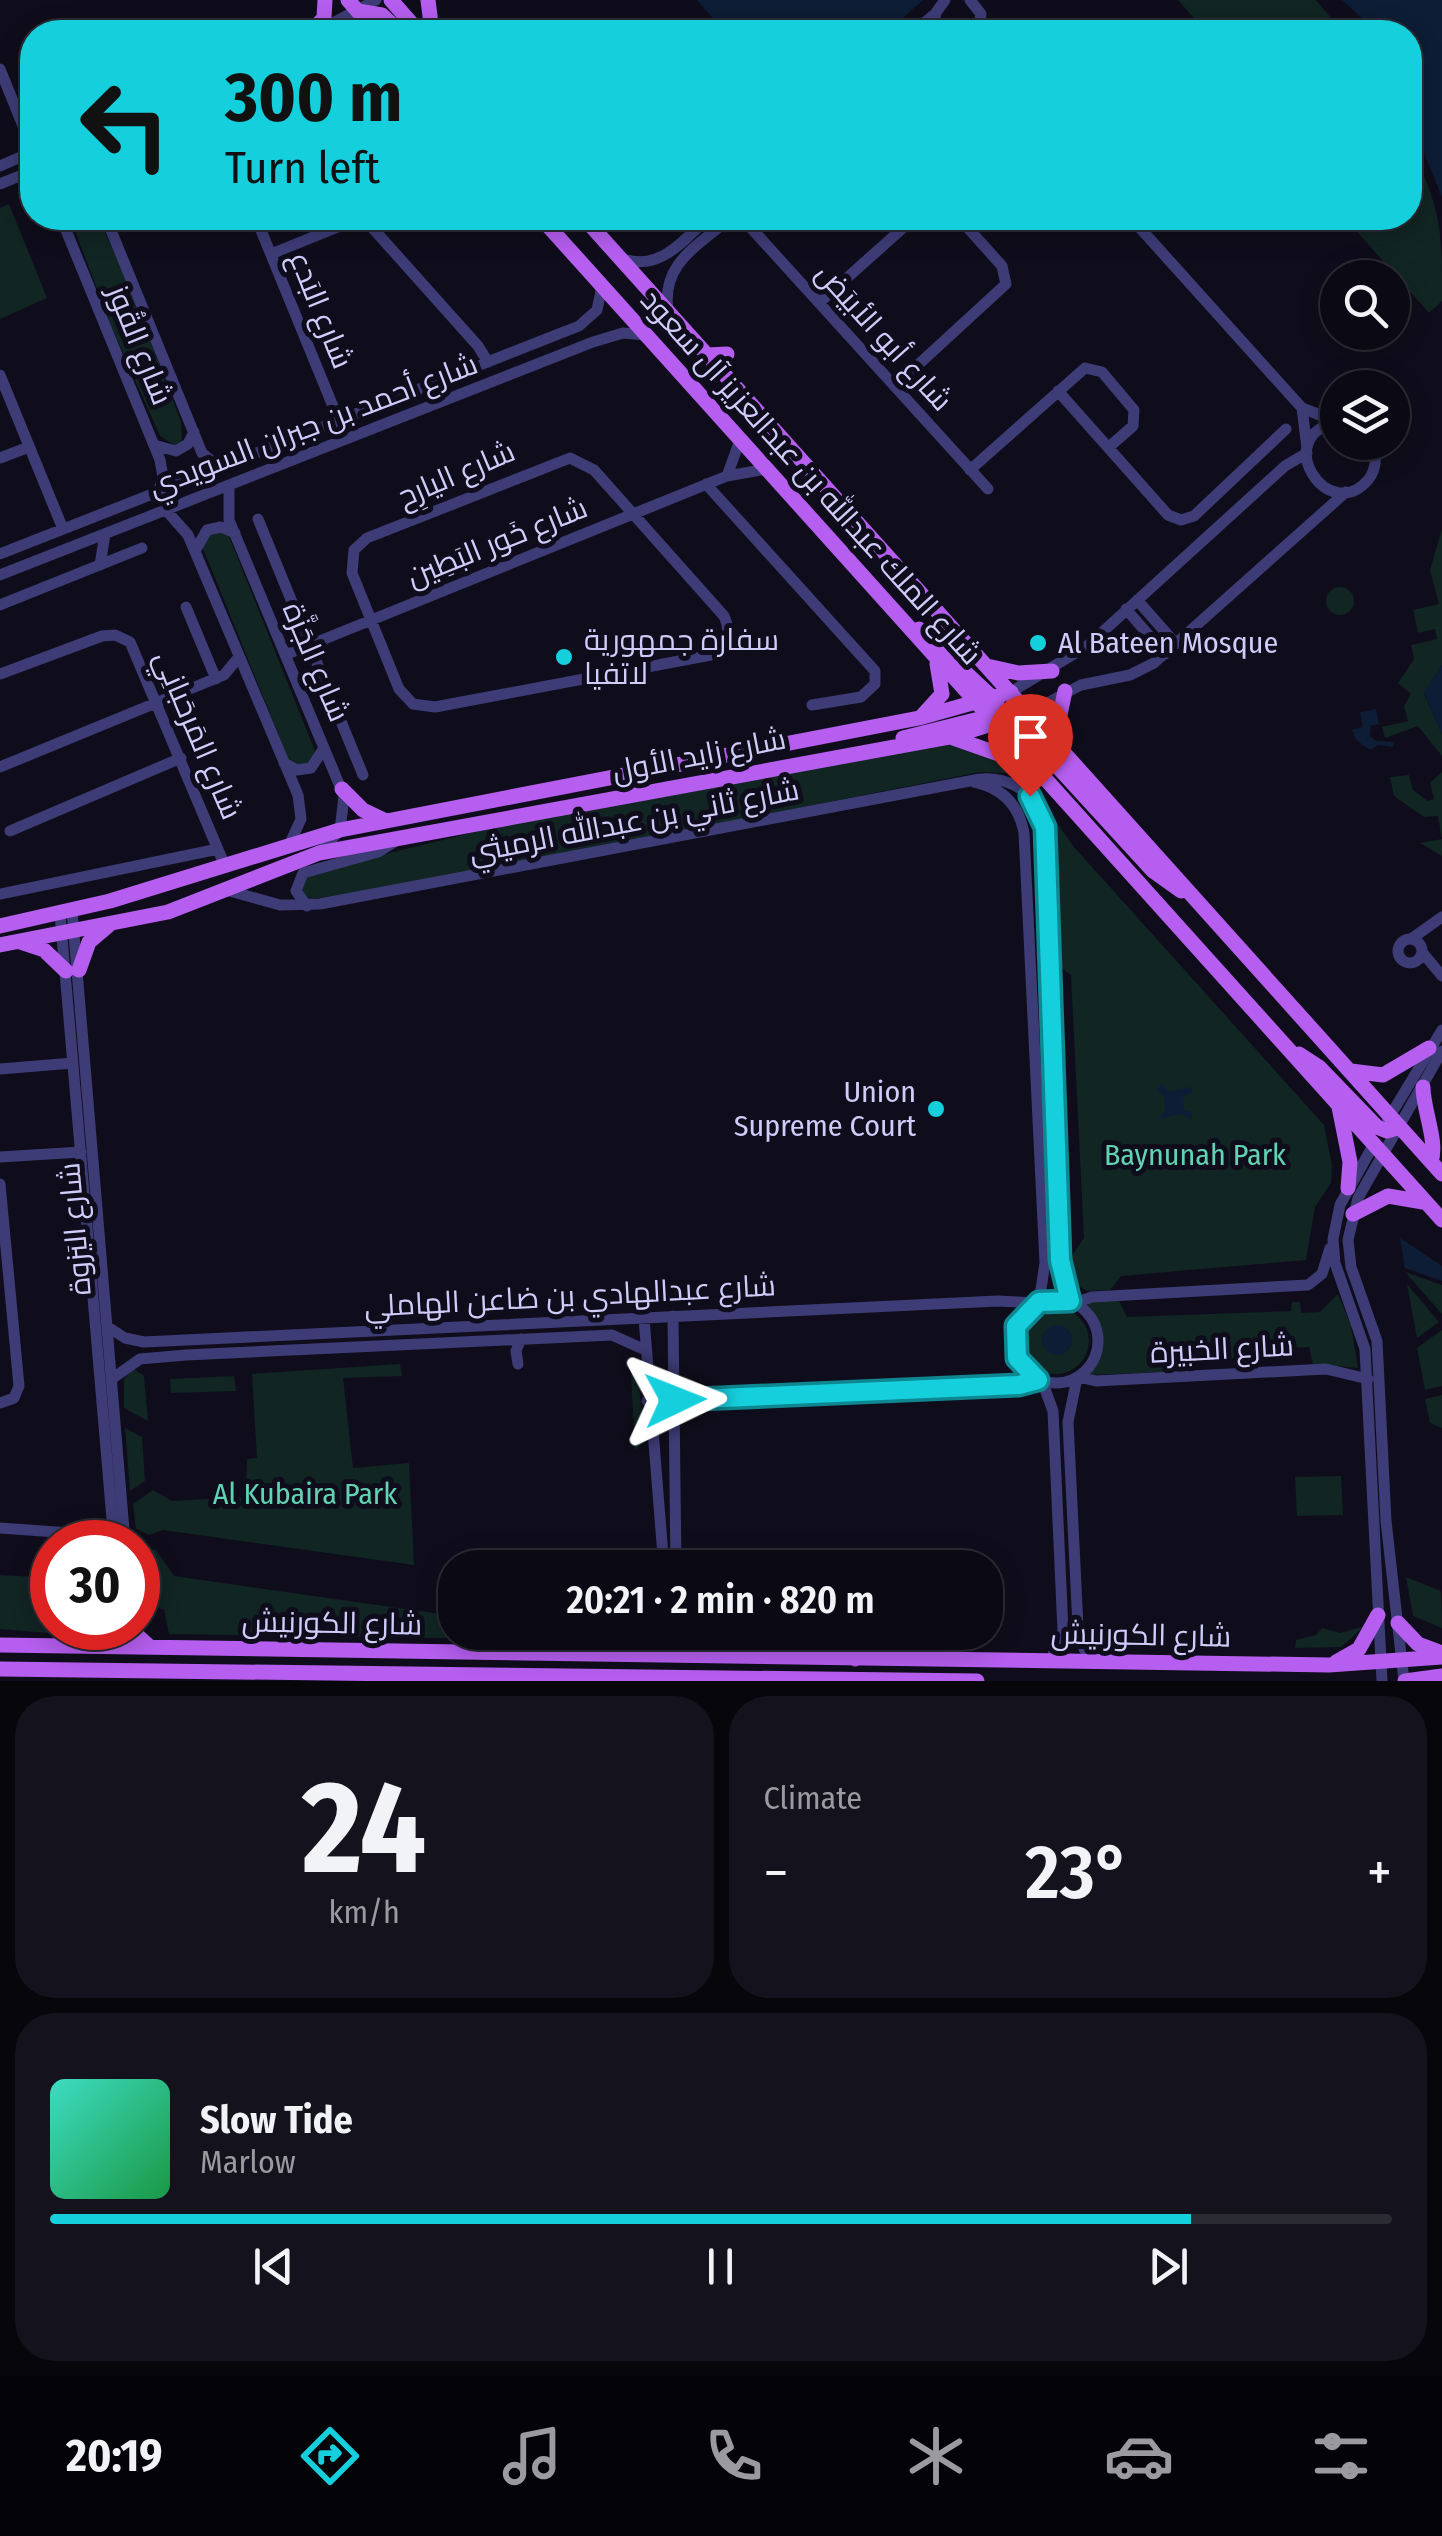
<!DOCTYPE html>
<meta charset="utf-8">
<style>
body{margin:0;font-family:"Fira Sans Condensed",Cairo,sans-serif;background:#14131d;color:#f1f3f6;height:100vh;display:flex;flex-direction:column;font-size:38px;white-space:nowrap}
*{box-sizing:border-box;margin:0}
p{font-size:32px;color:#9a9aa0}
.icon{flex:none;width:55px;height:55px;fill:none;stroke:currentColor;stroke-width:2;stroke-linecap:round;stroke-linejoin:round}
.map{position:relative;height:1681px;overflow:hidden}
.sheet{display:flex;flex-direction:column;gap:15px;padding:15px;background:#06060b;flex:1}
.sheet>*{flex:none}
.guide{position:absolute;left:20px;top:20px;width:1402px;height:210px;border-radius:40px;box-shadow:0 5px 25px #0003,0 0 0 2px #2b2b34;background:#15cfdd;color:#111;overflow:hidden}
.tools{position:absolute;left:1320px;top:260px;display:grid;gap:20px}
.tools a{display:grid;place-items:center;width:90px;height:90px;border-radius:50%;background:#0b0a14;box-shadow:0 5px 25px #0003,0 0 0 2px #2b2b34;font-size:50px}
.speed{position:absolute;left:30px;top:1520px;display:flex;gap:20px;font-size:50px;font-weight:700;text-align:center}
.speed>*{display:grid;place-content:center;width:130px;height:130px;border-radius:50%;background:#0b0a14;box-shadow:0 5px 25px #0003,0 0 0 2px #2b2b34;line-height:1}
.speed .limit{border:15px solid #d22;background:#fff;color:#111}
.pin{position:absolute;display:grid;place-items:center;width:85px;height:85px;color:#fff;margin:-102px -42px;border-radius:50% 50% 50% 0;rotate:-45deg;box-shadow:0 0 10px #0007}
.pin .icon{rotate:45deg}
.me{position:absolute;width:110px;margin:-55px;rotate:88deg;stroke-linejoin:round;filter:drop-shadow(0 0 8px #0008)}
.turn{display:flex;align-items:center;gap:35px;height:210px;padding:0 40px;font-size:45px}
.turn .icon{width:130px;height:130px;stroke-width:2.5}
.turn b{display:block;font-size:70px;line-height:85px}
.big{font-size:75px;font-weight:600;line-height:1.1}
.sheet .card{flex:1;display:flex;flex-direction:column;justify-content:center;gap:15px;min-width:0;padding:0 35px;border-radius:40px;background:#14131d}
.sheet .dial{align-items:center;gap:0}
.dial b{font-size:130px;line-height:1}
.song{display:flex;align-items:center;gap:30px}
.cover{width:120px;height:120px;border-radius:15px;background:linear-gradient(135deg,hsl(170 70% 55%),hsl(140 70% 35%))}
.played{height:10px;border-radius:5px;background:linear-gradient(90deg,#15cfdd 85%,#2b2b34 85%)}
.keys{display:flex;justify-content:space-around;direction:ltr}
.heat{display:flex;justify-content:space-between;align-items:center;font-size:55px;direction:ltr}
.sheet .tiles{flex:1;display:grid;gap:15px;grid-template-columns:1fr 1fr}
.card:last-child{grid-column:span 2}
.trip{position:absolute;left:438px;top:1550px;width:565px;height:100px;border-radius:40px;background:#0b0a14;box-shadow:0 5px 25px #0003,0 0 0 2px #2b2b34;font-weight:600;line-height:100px;text-align:center}
.dock{display:flex;height:160px;justify-content:space-around;align-items:center;background:#040408;color:#9a9aa0}
.dock .icon{width:70px;height:70px}
.dock .on{color:#15cfdd}
.dock b{font-size:45px;color:#f1f3f6}
.map>svg:first-child{display:block}
.green{fill:#112523}
.water{fill:#0d1d35}
.lines{fill:none;stroke-linecap:round;stroke-linejoin:round}
.minor{stroke:#3d3c76;stroke-width:11}
.major{stroke:#b55eef;stroke-width:15}
.route-casing{stroke:#0e8790;stroke-width:25}
.route{stroke:#15cfdd;stroke-width:18}
.poi-dot{fill:#15cfdd;stroke:#0f0d1b;stroke-width:4}
.labels{text-anchor:middle;dominant-baseline:central;stroke-width:10;stroke-linejoin:round;paint-order:stroke}
.street-label{font-size:30px;fill:#d0ccfa;stroke:#0f0d1b}
.poi-label{font-size:30px;fill:#d0ccfa;stroke:#0f0d1b;text-anchor:start}
.park-label{font-size:30px;fill:#61d2b2;stroke:#0f0d1b}
</style>
<div class="map">
<svg width="1442" height="1681" viewBox="0 0 1442 1681">
<rect width="100%" height="100%" fill="#0f0d1b"/>
<path class="green" d="M1178,0H1316L1332,19L1315,32H1206Z
M1410,145C1442,212 1442,228 1442,301L1429,313L1345,218H1410Z
M9,204L47,298L0,319V208Z
M70,218H98L129,284L181,422L182,442L176,446L160,436L112,328Z
M212,528L228,534L315,751V759L302,767L289,760L202,546Z
M1442,529V665L1424,693L1442,734V756L1418,726L1385,738L1382,727L1408,721L1404,706L1411,694L1398,683L1414,659L1411,645L1437,639L1435,629L1418,633L1413,610L1439,604L1430,570Z
M1326 601a14 14 0 1 1 28 0a14 14 0 1 1-28 0Z
M955,743L1022,768L1021,774L980,772L412,884L313,899L303,895L300,887L308,873L524,820Z
M1442,772V856L1420,843L1442,839L1438,816L1424,817L1394,796L1390,777L1409,775L1413,790L1428,801L1434,799L1430,783Z
M1040,799L1074,847L1324,1125L1332,1165L1331,1183L1315,1207L1306,1260L1121,1276L1110,1290L1088,1291L1072,1283L1067,1263L1084,1238L1071,975L1053,962L1048,826Z
M1405,1272L1442,1285V1314Z
M1407,1284L1439,1322L1417,1338Z
M1338,1294L1351,1326L1358,1368L1313,1364L1309,1347L1240,1349V1357L1166,1372L1087,1375L1098,1360L1102,1333L1083,1301L1118,1299L1127,1317L1291,1311L1292,1302H1300L1301,1313L1320,1312Z
M1023 1341a33 33 0 1 1 66 0a33 33 0 1 1-66 0Z
M1442,1330V1386L1425,1390L1417,1348Z
M400,1364L402,1376L343,1378L353,1468L409,1463L414,1565L163,1530L149,1535L136,1529L133,1504L153,1490L172,1501L246,1497L247,1459L257,1458L252,1374Z
M637,1366L645,1441L635,1450L631,1374Z
M133,1368L144,1376L148,1421L124,1408V1379Z
M234,1376L236,1391L171,1393L170,1379Z
M1442,1395V1428L1430,1423L1425,1399Z
M125,1428L142,1437L145,1481L130,1491Z
M1341,1476L1343,1515L1297,1516L1295,1477Z
M145,1548L156,1550L174,1576L455,1616V1632L616,1633L615,1642L518,1635L509,1639L169,1634L164,1609L138,1605V1554Z
M0,1575L52,1578V1628H73V1635L0,1629Z
M1406,1577L1441,1591L1442,1628L1413,1616Z
M1365,1626L1341,1647L1295,1648L1296,1640L1316,1635L1322,1628L1340,1633Z"/>
<path class="water" d="M697,0H923L887,32H725Z
M1342,0H1442V197L1410,119V32H1369L1363,19Z
M1442,665V734L1424,692Z
M1376,709L1379,724L1371,726L1370,736L1376,741L1394,742L1393,747L1378,745L1370,750L1356,740L1352,730L1363,727L1360,712Z
M1162,1084L1168,1092L1191,1087L1192,1093L1183,1096L1184,1110L1192,1112L1191,1120L1182,1114L1158,1119L1165,1111L1164,1095L1156,1090Z
M1400,1238L1442,1266V1281L1405,1268Z
M1042 1340a15 15 0 1 1 30 0a15 15 0 1 1-30 0Z"/>
<g class="lines">
<path class="minor" d="M970,0L981,14L978,32
M316,32L376,0
M352,32L374,20
M913,32L935,14
M937,32L935,14L945,0
M0,69L32,148
M0,166L32,152
M0,184L32,171
M61,218L160,460L163,477L158,492
M106,218L202,453L220,468
M256,218L339,421
M742,218L988,489
M1131,218L1302,408L1338,422
M271,254L350,222L369,224L478,346L488,362
M621,258C659,273 682,241 708,218
M819,303L914,218
M668,311C661,263 698,246 730,218
M0,375L63,529
M895,386L1006,284L1002,266L959,218
M1058,391L1168,515L1181,520L1194,516L1286,429
M1302,408L1307,448
M1337,422C1270,437 1328,526 1368,480C1377,469 1377,456 1373,442
M154,445L176,451L188,444L194,432
M0,458L29,447
M570,458L594,470L724,616C732,633 727,646 711,655L435,707L413,704L399,689L352,573L354,550L367,538Z
M970,470L1085,368L1102,372L1134,410L1133,426L1109,447
M727,476L740,440
M706,484L875,671V684L861,697L812,705
M229,485V520L344,796L340,830L319,853
M166,510L188,535L298,795L301,819L290,843
M258,519L363,775
M195,551L207,530L221,527L235,533
M0,554L579,326L597,310L602,286
M100,565L105,534
M0,575L593,342L623,333L645,335
M1137,600L1176,644
M0,605L142,548
M186,607L216,679
M1126,609L1165,654
M285,655L727,476L767,469
M0,674L102,636L115,635L130,642L225,866
M1011,692L1087,646L1285,466L1307,453
M1028,713L1081,685L1130,675L1154,663L1346,492
M284,763L297,770L311,768L324,748
M0,767L224,675L239,657
M974,782C1003,788 1019,805 1024,833L1045,1263L1039,1302
M10,831L181,758
M226,890L280,905L320,904L980,779C1013,776 1037,795 1045,827L1059,1260L1071,1301
M0,894L218,849
M307,906L296,891L303,873L378,852L399,839
M72,911L125,1542
M60,914L114,1542
M1411,939L1442,917
M1398 951a12 12 0 1 1 24 0a12 12 0 1 1-24 0Z
M1422,952L1442,976
M0,1069L73,1063
M1387,1121L1442,1030
M1375,1142L1340,1205L1333,1239L1335,1263L1365,1349L1382,1681
M0,1157L81,1152
M0,1184L19,1386L14,1398L0,1403
M1014 1341a42 42 0 1 1 84 0a42 42 0 1 1-84 0Z
M1074,1303L1092,1297L1308,1285L1322,1274L1330,1248
M673,1316L676,1568
M644,1318L664,1568
M108,1327L125,1338L144,1342L998,1301L1037,1303
M518,1364L516,1351L521,1339
M1079,1377L1096,1381L1326,1369L1368,1379
M113,1378L140,1359L186,1355L612,1335L643,1349
M1077,1378L1068,1422L1078,1627L1084,1649L1098,1662
M1042,1381L1053,1411L1063,1631L1050,1662
M647,1401L1019,1385L1039,1380
M0,1528L98,1535L111,1542
M678,1632V1655
M649,1655L666,1632
M1404,1681L1386,1521L1377,1341L1351,1267L1348,1240L1358,1198L1442,1051"/>
<path class="major" d="M348,0L376,32
M391,0L419,32
M428,0L432,32
M358,11L382,15L400,32
M310,32L324,18L325,0
M541,218L1442,1220
M584,218L1442,1174
M707,355L727,354
M919,629L997,702
M987,666L1018,673L1052,671
M978,703L1013,718L1153,871L1181,891
M922,716L942,694L937,664
M903,738L983,718
M953,738L1030,765
M1063,750L1058,724L1065,691
M342,789L363,810L386,821
M0,926L110,901L340,830L919,718L1011,692
M20,942L44,950L66,971
M0,945L168,912L319,853L949,737L1028,713
M79,970L89,942L109,925
M1299,1054L1319,1067L1377,1127L1387,1131L1400,1127
M1351,1071L1383,1075L1429,1048
M1423,1087C1423,1110 1438,1141 1431,1162
M1339,1107L1350,1162L1348,1188
M1353,1214L1388,1196L1423,1202
M1398,1623L1418,1644L1442,1653
M129,1628L150,1647
M685,1632L719,1652
M0,1645L1329,1665L1442,1657
M93,1645L115,1628
M855,1659L870,1632
M1336,1662L1359,1649L1378,1615
M0,1669L977,1681
M1405,1681L1442,1676"/>
</g>
<g class="lines">
<defs>
<path id="route" d="M675,1400L1019,1385L1038,1380L1017,1358L1016,1326L1039,1302L1070,1301L1060,1260L1045,827L1030,796"/>
</defs>
<use href="#route" class="route-casing"/>
<use href="#route" class="route"/>
</g>
<g class="poi-dot">
<circle cx="1038" cy="643" r="10"/>
<circle cx="564" cy="657" r="10"/>
<circle cx="936" cy="1109" r="10"/>
</g>
<g class="labels">
<g class="street-label">
<text transform="translate(321 310) rotate(68)">شارع البَدع</text>
<text transform="translate(884 337) rotate(48)">شارع أبو الأبيَض</text>
<text transform="translate(140 345) rotate(68)">شارع القُوز</text>
<text transform="translate(313 425) rotate(-21)">شارع أحمد بن جبران السويدي</text>
<text transform="translate(456 474) rotate(-23)">شارع اليارِح</text>
<text transform="translate(811 477) rotate(48)">شارع الملك عبدالله بن عبدالعزيز آل سعود</text>
<text transform="translate(497 542) rotate(-22)">شارع خَور البَطِين</text>
<text transform="translate(316 662) rotate(67)">شارع الجَزَّة</text>
<text transform="translate(198 735) rotate(67)">شارع المَرحَبانِي</text>
<text transform="translate(699 755) rotate(-11)">شارع زايد الأول</text>
<text transform="translate(634 821) rotate(-11)">شارع ثاني بن عبدالله الرميثي</text>
<text transform="translate(75 1229) rotate(-95)">شارع اليَزوة</text>
<text transform="translate(570 1296) rotate(-3)">شارع عبدالهادي بن ضاعن الهاملي</text>
<text transform="translate(1222 1349) rotate(-3)">شارع الخبيرة</text>
<text transform="translate(332 1623) rotate(1)">شارع الكورنيش</text>
<text transform="translate(1141 1635) rotate(1)">شارع الكورنيش</text>
</g>
<g class="poi-label">
<text x="584" y="640">سفارة جمهورية<tspan x="584" dy="34">لاتفيا</tspan></text>
<text x="1058" y="643">Al Bateen Mosque</text>
<text x="916" y="1092" text-anchor="end">Union<tspan x="916" dy="34">Supreme Court</tspan></text>
</g>
<g class="park-label">
<text x="1195" y="1155">Baynunah Park</text>
<text x="305" y="1494">Al Kubaira Park</text>
</g>
</g>
</svg>
<div class="tools">
<a><svg class="icon" aria-label="search" viewBox="0 0 24 24"><circle cx="10" cy="10" r="6"/><path d="M15 15l6 6"/></svg></a>
<a><svg class="icon" aria-label="layers" viewBox="0 0 24 24"><path d="M12 4l9 5-9 5-9-5zM3 14l9 5 9-5"/></svg></a>
</div>
<div class="speed"><div class="limit">30</div></div>
<div class="pin" style="left:1030px;top:796px;background:#d93025"><svg class="icon" aria-label="arrive" viewBox="0 0 24 24"><path d="M6 21V4h12l-3 4 3 4H6"/></svg></div>
<svg class="me" style="left:675px;top:1400px" viewBox="-20 -20 40 40"><path d="M0-17L14 15 0 8-14 15z" fill="#15cfdd" stroke="#fff" stroke-width="4"/></svg>
<div class="trip">20:21 · 2 min · 820 m</div>
<div class="guide">
<div class="turn"><svg class="icon" aria-label="left" viewBox="0 0 24 24"><path d="M17 20v-9H6M10 6l-5 5 5 5"/></svg><div><b>300 m</b>Turn left</div></div>
</div>
</div>
<section class="sheet">
<div class="tiles">
<div class="card dial"><b>24</b><p>km/h</p></div>
<div class="card"><p>Climate</p>
<div class="heat"><a>−</a><b class="big">23°</b><a>+</a></div>
</div>
<div class="card">
<div class="song"><i class="cover"></i><div><b>Slow Tide</b><p>Marlow</p></div></div>
<div class="played"></div>
<div class="keys"><svg class="icon" aria-label="previous" viewBox="0 0 24 24"><path d="M18 5L8 12l10 7zM5 5v14"/></svg><svg class="icon" aria-label="pause" viewBox="0 0 24 24"><path d="M8 5v14M16 5v14"/></svg><svg class="icon" aria-label="next" viewBox="0 0 24 24"><path d="M6 5l10 7-10 7zM19 5v14"/></svg></div>
</div>
</div>
</section>
<nav class="dock">
<b>20:19</b>
<svg class="icon on" aria-label="directions" viewBox="0 0 24 24"><path d="M12 3l9 9-9 9-9-9zM9 14v-3h6M13 9l2 2-2 2"/></svg>
<svg class="icon" aria-label="music" viewBox="0 0 24 24"><path d="M9 18V5l10-2v13"/><circle cx="6" cy="18" r="3"/><circle cx="16" cy="16" r="3"/></svg>
<svg class="icon" aria-label="phone" viewBox="0 0 24 24"><path d="M5 4h4l2 5-3 2q2 4 5 5l2-3 5 2v4C11 20 4 13 5 4z"/></svg>
<svg class="icon" aria-label="climate" viewBox="0 0 24 24"><path d="M12 3v18M4 7l16 10M4 17L20 7"/></svg>
<svg class="icon" aria-label="car" viewBox="0 0 24 24"><path d="M5 17H2v-5l4-1 3-4h7l3 4 3 1v5h-3M9 17h6M6 11h13"/><circle cx="7" cy="17" r="2"/><circle cx="17" cy="17" r="2"/></svg>
<svg class="icon" aria-label="filters" viewBox="0 0 24 24"><path d="M4 7h16M4 17h16"/><circle cx="9" cy="7" r="2"/><circle cx="15" cy="17" r="2"/></svg>
</nav>
